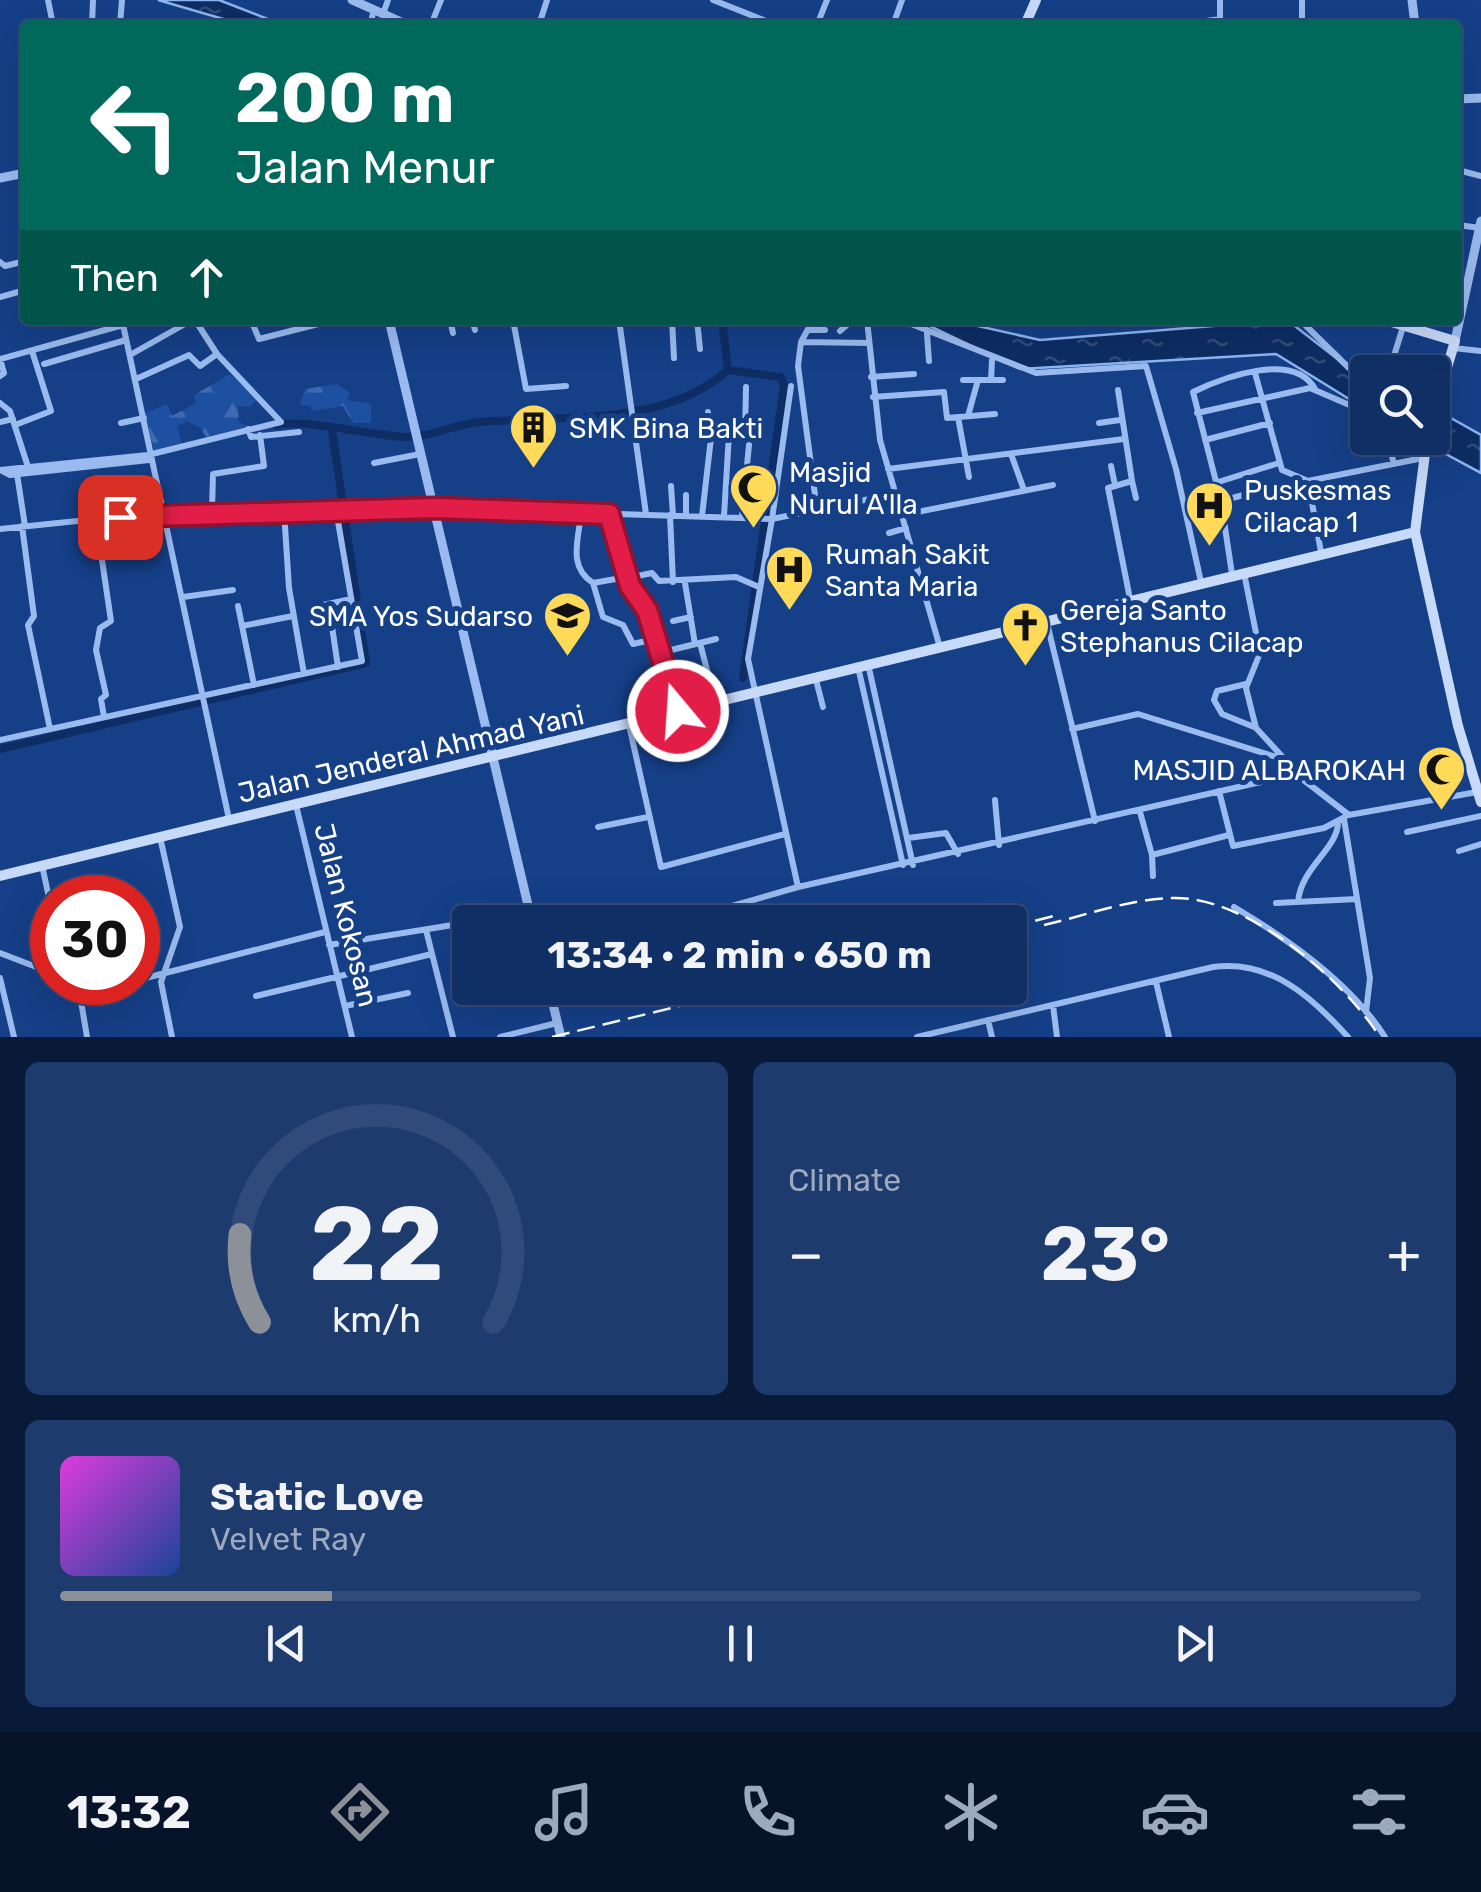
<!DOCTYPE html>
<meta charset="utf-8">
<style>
body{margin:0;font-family:Rubik,sans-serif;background:#1e3b6e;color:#f1f3f6;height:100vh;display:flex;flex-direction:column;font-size:38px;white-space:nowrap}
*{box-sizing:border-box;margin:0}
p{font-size:32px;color:#9ca9bf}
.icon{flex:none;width:55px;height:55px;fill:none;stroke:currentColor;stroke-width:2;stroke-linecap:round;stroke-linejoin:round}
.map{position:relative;height:1037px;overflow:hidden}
.details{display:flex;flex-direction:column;gap:25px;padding:25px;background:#091a38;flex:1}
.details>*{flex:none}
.guide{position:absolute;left:20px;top:20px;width:1442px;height:305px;border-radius:10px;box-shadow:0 10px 40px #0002,0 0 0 2px #304a79;background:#00695c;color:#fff;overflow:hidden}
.tools{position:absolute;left:1350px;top:355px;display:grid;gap:20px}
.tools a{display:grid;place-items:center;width:100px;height:100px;border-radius:10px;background:#102f65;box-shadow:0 10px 40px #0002,0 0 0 2px #304a79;font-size:50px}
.speed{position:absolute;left:30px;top:875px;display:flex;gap:20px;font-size:50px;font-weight:700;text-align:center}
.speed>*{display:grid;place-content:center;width:130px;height:130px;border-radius:50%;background:#102f65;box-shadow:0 10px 40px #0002,0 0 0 2px #304a79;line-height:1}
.speed .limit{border:15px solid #d22;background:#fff;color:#111}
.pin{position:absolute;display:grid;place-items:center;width:85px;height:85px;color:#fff;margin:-42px;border-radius:20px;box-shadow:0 5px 15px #0006}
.me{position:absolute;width:110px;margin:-55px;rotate:342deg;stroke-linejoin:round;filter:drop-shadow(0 0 8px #0008)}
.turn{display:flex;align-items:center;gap:35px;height:210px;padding:0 50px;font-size:45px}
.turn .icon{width:130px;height:130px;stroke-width:2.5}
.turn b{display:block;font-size:70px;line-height:85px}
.then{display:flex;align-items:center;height:95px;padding:0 50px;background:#0003;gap:20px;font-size:38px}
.big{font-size:75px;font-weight:700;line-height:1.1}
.details .widget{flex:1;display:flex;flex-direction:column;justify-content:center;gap:15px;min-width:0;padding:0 35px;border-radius:15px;background:#1e3b6e}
.details .dial{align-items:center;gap:0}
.dial svg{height:260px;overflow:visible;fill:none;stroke:#304a79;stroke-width:7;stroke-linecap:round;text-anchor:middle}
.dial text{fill:#f1f3f6;stroke:none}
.song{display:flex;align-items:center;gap:30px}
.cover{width:120px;height:120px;border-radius:15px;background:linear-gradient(135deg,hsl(300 70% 55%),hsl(220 70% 35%))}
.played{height:10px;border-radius:5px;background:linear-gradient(90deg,#8c9099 20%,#304a79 20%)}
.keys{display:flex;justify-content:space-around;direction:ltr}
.heat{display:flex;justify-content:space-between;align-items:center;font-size:55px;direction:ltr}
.details .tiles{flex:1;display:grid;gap:25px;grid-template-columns:1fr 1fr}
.widget:last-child{grid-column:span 2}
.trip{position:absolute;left:452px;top:905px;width:575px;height:100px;border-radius:10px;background:#102f65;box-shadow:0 10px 40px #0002,0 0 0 2px #304a79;font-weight:700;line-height:100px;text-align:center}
.dock{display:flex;height:160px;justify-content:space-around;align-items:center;background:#061328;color:#9ca9bf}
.dock .icon{width:70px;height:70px}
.dock .active{color:#8c9099}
.dock b{font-size:45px;color:#f1f3f6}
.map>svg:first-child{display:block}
.forest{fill:url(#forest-firs)}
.water{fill:url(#water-ripples);stroke:#8cb5f2;stroke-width:2.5}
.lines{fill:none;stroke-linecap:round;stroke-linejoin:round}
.canal{stroke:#0d2d64;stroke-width:8}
.minor{stroke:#9abbef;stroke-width:6}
.tertiary{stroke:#9abbef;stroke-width:9}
.secondary{stroke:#c8dafa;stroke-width:10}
.rail{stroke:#fff;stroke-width:2.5;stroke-dasharray:18 8;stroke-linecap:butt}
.route-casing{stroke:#92132f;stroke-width:25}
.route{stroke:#e11d48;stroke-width:18}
.labels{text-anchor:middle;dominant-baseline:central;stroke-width:10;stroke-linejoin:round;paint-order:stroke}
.poi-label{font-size:28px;fill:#fff;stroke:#153f87;text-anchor:start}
.street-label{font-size:28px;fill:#fff;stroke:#153f87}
</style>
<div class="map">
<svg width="1481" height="1037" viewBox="0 0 1481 1037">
<defs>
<pattern id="forest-firs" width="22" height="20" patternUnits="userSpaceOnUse" patternTransform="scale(2.5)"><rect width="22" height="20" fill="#1d50a1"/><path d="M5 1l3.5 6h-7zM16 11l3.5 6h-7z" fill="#3f6aaf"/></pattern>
<pattern id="water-ripples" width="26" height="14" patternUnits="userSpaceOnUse" patternTransform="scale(2.5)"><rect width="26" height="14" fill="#0d2d64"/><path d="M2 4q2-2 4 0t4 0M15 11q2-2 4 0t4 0" fill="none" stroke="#314c7b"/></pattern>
</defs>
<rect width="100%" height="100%" fill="#153f87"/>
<path class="forest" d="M230,374L258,398L250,407L238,406L239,422L250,427L206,437L200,428L187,421L177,426L182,444L154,451L145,413L167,404L172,416L196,403L194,395Z
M337,384L350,393L347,400L371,404V423H353L343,406L312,411L310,406L300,405L305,389Z"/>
<path class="water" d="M158,0H219L283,25H244Z
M917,320H951L1040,340L1287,320L1349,368L1367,377V410L1276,354L1020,369Z
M1433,408L1481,435V473L1416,438H1432Z"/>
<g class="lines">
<path class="canal" d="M728,370L781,377L784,385L743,678
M277,425C305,418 372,436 405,437C430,438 455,424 479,422C560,415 663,428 728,370L722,320
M0,749L366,663L332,430"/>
<path class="minor" d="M48,0L53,25
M713,0L776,25
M1220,0V25
M1302,0V25
M383,14L388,0
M953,22L961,25
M92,25L93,0
M120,25L122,0
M370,25L374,10
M431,25L441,0
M539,25L547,0
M817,25L827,0
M893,25L902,0
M1179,25L1220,19
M1458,170L1481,176
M1458,225L1480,228
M0,262L5,266L25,261
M0,297L25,290
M122,320L229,819
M195,320L217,354
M251,320L259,339L334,320
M450,320L453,333
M472,320L475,330
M513,320L526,389L566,386
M619,320L646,514
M672,320L674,358
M697,320L700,349
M813,320L801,342L798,366L817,510
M867,320L880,440L939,644
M901,320L1036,373L1146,366L1176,469L1201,582
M1300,320L1349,368L1368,377
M1403,327L1393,359L1406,372
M808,330H825
M840,331L849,323L867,321
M927,334L929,361
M801,342L869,343
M1453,348L1481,351
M130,355L192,320
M0,359L123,325
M0,359L4,373L0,376
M44,364L126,340
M1255,373L1282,470L1308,481L1321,552
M871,377L914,374
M963,380H1003
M991,380L992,360
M1118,390L1132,481
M873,397L944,392L947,418L995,414
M0,403L10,411L28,467
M1197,413L1310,388L1368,413
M968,416L978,380
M958,417L969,477
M0,422L13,419
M121,423L144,418
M1099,423L1120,420
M15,425L51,411L32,351
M248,429L251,437L299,432
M1387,438L1394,464
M1205,440L1270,423
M1011,454L1024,490
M374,463L420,454
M1111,466L1115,485
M888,469L1124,439
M0,470L148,455L281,422L217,354L200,366L189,355L136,379
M0,470L10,475L149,460
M17,474L25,526
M1308,481L1423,458
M1215,483L1279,463
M671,486L673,515
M1221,501L1251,493
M284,511L289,588L304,674
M212,512L213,474L264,466L260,435
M581,513C579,539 567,566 593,583
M609,514L630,587L647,610L678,711
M670,515L673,582
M686,515V495
M902,515L1053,485
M702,516L711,438L708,412
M724,516L729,434L745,432L746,387
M742,517L749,445
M96,519L111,621L100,628L96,650L106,695L101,699L104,717
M22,526L34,616L28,625L50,729
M0,529L164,512L434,508L772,519L791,386
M889,533L906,528
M1244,573L1260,653L1246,688L1256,728L1301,777
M1232,574L1221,501L1193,392C1224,377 1294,351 1315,389
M627,577L593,583L603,617L623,625L633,644L655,639
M628,578L652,573L659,581L736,577L759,587
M685,583L695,644
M183,597L233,590
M1130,599L1108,488L1132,481L1136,498
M323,605L330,613L338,667
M238,606L254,685
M310,608L351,599
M1046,619L1095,821
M673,621L691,617
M242,626L293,616
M700,643L715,701
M659,653L716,639
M868,664L913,865
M858,667L903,865
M815,676L823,707
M1246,684L1217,691L1214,700L1222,714L1254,727
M629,725L661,867L785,834
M1072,729L1138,714L1286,760
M0,740L362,661L336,510
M1219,791L1233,846L1324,828L1345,817
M995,800L999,845
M296,805L352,1037
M1140,812L1152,855L1229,835
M1344,819L1370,978L1366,1012
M598,827L648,817
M1407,832L1481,816
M160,837L180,927L161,982L172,1037
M908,838L946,833L958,854
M1459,851L1481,844
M1152,855L1153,876
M42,865L52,912
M798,887L748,659L772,519L894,494
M1298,902C1301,867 1338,849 1338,822
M1276,903L1357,899
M1234,907C1288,939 1351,983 1385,1037
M711,912L798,887L1265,781L1301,778L1349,815L1477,792
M426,930L453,1037
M329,945L465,923L528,907
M0,953L52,973
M0,978L14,1037
M138,980L325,932
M1156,982L1169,1037
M256,996L432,954
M1053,1005L1057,1037
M345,1006L408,993
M988,1020L992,1037
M87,1037L78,983L113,987L128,982
M500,1037L557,1023
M917,1037L1213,967C1270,959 1312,997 1348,1037"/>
<path class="tertiary" d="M352,0L408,25
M1412,0L1415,25
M1458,99L1481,98
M0,178L25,173
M389,320L532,922
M1455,341L1481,221
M549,988L561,1037"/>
<path class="secondary" d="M1025,25L1036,0
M1385,320L1455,341L1432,417
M1427,438L1415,532L1458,726L1481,802
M0,876L1415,532"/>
<path class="rail" d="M1044,925C1084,916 1129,899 1171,898C1246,895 1341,977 1380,1037
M1010,927L1054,916
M552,1037L754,988"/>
</g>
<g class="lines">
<defs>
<path id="route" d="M120,517L434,508L609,514L630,586L647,610L678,711"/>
</defs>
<use href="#route" class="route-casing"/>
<use href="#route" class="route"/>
</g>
<defs>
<symbol id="building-pin" viewBox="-11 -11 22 30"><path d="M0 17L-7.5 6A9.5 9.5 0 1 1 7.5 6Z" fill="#ffd958" stroke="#153f87"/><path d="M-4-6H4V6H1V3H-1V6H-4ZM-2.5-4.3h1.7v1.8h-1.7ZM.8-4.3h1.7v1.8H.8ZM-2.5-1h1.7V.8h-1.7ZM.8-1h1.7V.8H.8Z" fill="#111"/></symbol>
<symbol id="mosque-pin" viewBox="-11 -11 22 30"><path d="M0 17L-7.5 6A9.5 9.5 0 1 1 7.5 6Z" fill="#ffd958" stroke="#153f87"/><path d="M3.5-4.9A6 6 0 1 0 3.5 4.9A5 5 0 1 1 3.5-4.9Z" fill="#111"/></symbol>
<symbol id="hospital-pin" viewBox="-11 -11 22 30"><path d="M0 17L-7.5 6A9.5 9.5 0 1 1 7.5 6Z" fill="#ffd958" stroke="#153f87"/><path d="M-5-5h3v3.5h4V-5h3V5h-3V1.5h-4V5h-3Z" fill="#111"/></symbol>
<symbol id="school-pin" viewBox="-11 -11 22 30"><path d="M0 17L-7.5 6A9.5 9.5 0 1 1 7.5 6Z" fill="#ffd958" stroke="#153f87"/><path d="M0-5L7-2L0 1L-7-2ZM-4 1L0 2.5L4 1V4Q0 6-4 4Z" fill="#111"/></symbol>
<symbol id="church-pin" viewBox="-11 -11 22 30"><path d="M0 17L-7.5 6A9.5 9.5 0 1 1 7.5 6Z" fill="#ffd958" stroke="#153f87"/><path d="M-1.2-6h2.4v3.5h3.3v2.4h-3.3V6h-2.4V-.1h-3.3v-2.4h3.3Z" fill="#111"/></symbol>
</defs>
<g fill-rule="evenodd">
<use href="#building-pin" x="506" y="400" width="55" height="75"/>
<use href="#mosque-pin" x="726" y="460" width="55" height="75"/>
<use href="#hospital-pin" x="1182" y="478" width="55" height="75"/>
<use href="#hospital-pin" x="762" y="542" width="55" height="75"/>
<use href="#school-pin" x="540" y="588" width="55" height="75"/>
<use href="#church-pin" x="998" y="598" width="55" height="75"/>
<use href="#mosque-pin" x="1414" y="742" width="55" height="75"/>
</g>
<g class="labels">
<g class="poi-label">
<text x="569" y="428">SMK Bina Bakti</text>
<text x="789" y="472">Masjid<tspan x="789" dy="32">Nurul A'lla</tspan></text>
<text x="1244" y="490">Puskesmas<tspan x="1244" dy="32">Cilacap 1</tspan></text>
<text x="825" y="554">Rumah Sakit<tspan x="825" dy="32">Santa Maria</tspan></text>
<text x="1060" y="610">Gereja Santo<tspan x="1060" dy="32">Stephanus Cilacap</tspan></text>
<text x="533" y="616" text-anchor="end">SMA Yos Sudarso</text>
<text x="1406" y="770" text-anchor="end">MASJID ALBAROKAH</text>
</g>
<g class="street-label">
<text transform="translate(411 754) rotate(-13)">Jalan Jenderal Ahmad Yani</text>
<text transform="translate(346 915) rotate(76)">Jalan Kokosan</text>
</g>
</g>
</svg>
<div class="tools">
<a><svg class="icon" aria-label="search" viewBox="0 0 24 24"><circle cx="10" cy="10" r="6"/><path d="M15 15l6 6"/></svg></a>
</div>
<div class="speed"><div class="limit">30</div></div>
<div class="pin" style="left:120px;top:517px;background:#d93025"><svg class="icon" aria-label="arrive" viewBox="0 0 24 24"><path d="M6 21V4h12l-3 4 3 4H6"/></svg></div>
<svg class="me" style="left:678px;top:711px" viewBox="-20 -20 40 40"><circle r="17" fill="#e11d48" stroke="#fff" stroke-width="3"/><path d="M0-11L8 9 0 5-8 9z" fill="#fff"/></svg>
<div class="trip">13:34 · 2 min · 650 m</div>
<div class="guide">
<div class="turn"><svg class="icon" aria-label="left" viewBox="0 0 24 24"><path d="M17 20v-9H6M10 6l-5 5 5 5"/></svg><div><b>200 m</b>Jalan Menur</div></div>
<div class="then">Then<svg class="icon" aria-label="ahead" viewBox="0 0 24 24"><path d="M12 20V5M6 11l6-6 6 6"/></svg></div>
</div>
</div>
<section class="details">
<div class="tiles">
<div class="widget dial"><svg viewBox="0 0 100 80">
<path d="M14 69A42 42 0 1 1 86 69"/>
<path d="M14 69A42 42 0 0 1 8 42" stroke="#8c9099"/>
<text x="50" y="56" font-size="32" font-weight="700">22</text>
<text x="50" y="72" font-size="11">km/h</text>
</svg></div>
<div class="widget"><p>Climate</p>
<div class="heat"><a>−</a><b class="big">23°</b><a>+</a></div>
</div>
<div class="widget">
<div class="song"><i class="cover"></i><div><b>Static Love</b><p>Velvet Ray</p></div></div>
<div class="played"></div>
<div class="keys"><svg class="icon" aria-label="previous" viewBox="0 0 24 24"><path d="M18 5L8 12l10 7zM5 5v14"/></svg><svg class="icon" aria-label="pause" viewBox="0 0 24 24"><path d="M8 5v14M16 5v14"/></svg><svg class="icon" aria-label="next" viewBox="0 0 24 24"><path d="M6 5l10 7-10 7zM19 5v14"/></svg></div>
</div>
</div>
</section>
<nav class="dock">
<b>13:32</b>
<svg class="icon active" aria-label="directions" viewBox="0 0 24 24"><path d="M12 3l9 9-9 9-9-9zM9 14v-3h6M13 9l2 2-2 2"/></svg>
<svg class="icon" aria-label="music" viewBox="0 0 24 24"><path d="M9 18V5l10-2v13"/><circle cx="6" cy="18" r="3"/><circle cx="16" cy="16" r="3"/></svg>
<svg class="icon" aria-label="phone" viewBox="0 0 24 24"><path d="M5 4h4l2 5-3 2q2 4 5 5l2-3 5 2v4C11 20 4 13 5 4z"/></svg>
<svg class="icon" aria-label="climate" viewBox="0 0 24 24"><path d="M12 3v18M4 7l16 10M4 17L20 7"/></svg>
<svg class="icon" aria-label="car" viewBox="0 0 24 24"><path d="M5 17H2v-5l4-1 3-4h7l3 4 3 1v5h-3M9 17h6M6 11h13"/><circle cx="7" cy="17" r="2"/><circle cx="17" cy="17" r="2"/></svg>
<svg class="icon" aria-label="filters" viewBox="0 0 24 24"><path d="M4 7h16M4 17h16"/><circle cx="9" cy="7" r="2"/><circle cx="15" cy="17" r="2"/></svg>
</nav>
